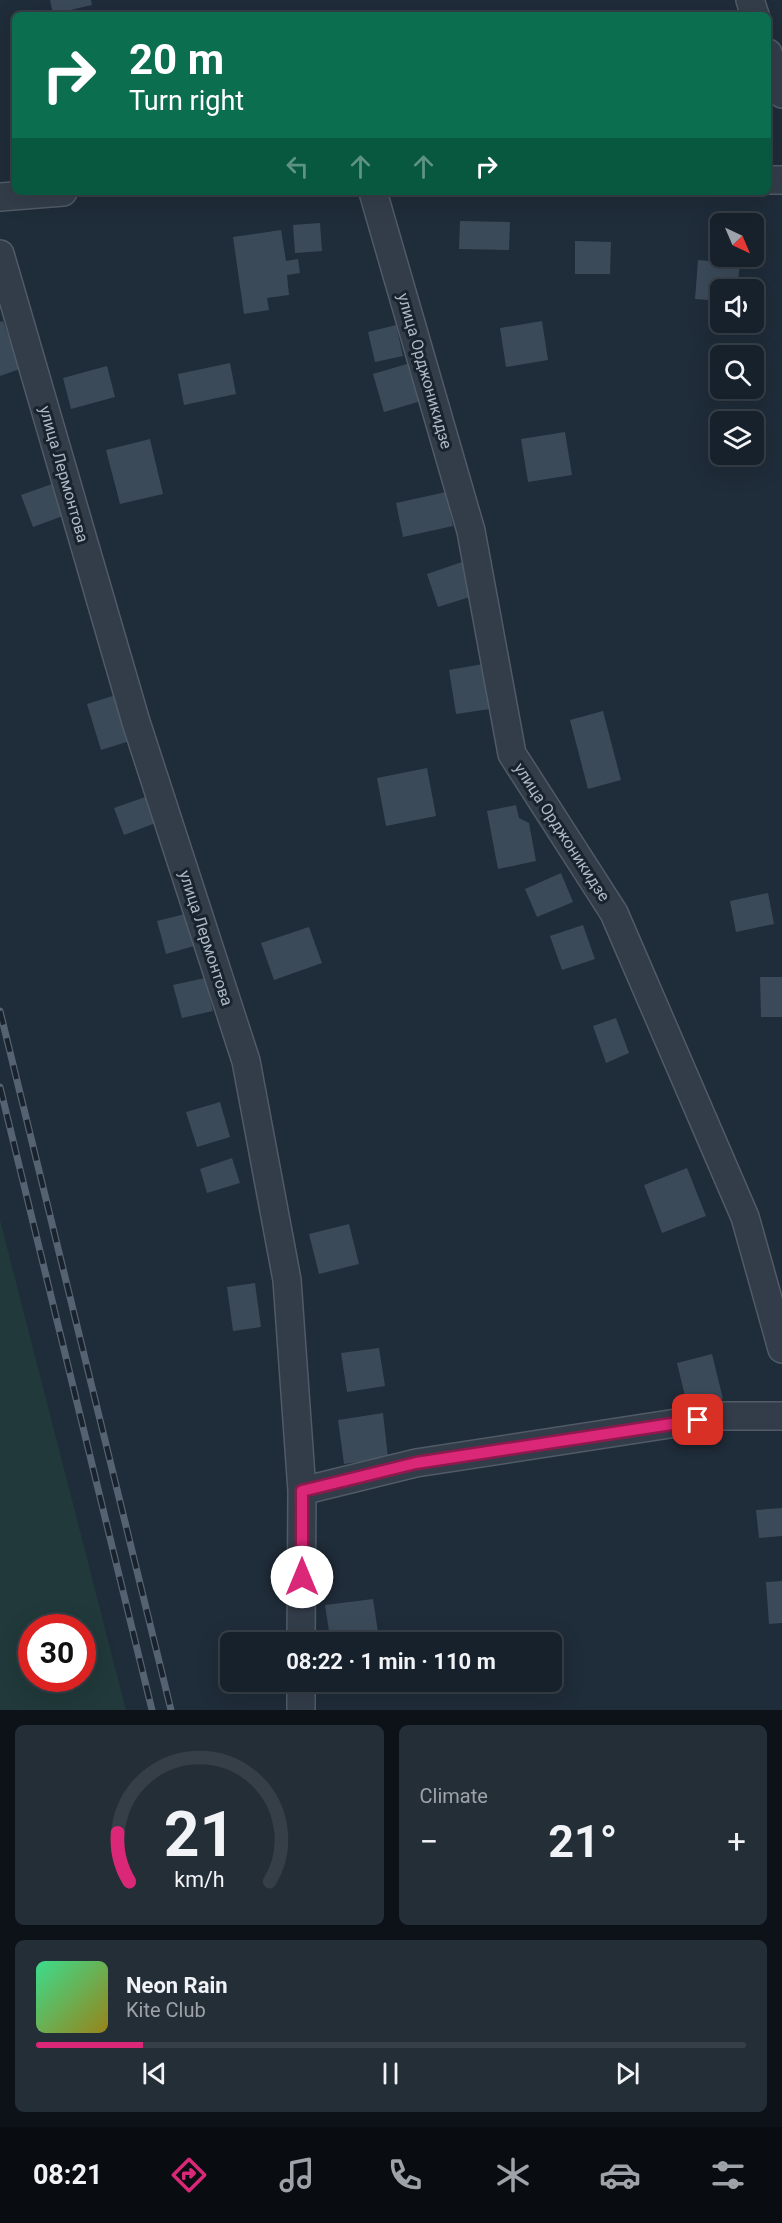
<!DOCTYPE html>
<meta charset="utf-8">
<style>
body{margin:0;font-family:Roboto,sans-serif;background:#242e37;color:#f1f3f6;height:100vh;display:flex;flex-direction:column;font-size:22px;white-space:nowrap}
*{box-sizing:border-box;margin:0}
p{font-size:20px;color:#9ea3a9}
.icon{flex:none;width:33px;height:33px;fill:none;stroke:currentColor;stroke-width:2;stroke-linecap:round;stroke-linejoin:round}
.map{position:relative;height:1710px;overflow:hidden}
.panel{display:flex;flex-direction:column;gap:15px;padding:15px;background:#0d1218;flex:1}
.panel>*{flex:none}
.banner{position:absolute;left:12px;top:12px;width:759px;height:183px;border-radius:9px;box-shadow:0 6px 24px #0002,0 0 0 2px #363e47;background:#0b6e4f;color:#fff;overflow:hidden}
.needle{width:39px;rotate:136deg}
.controls{position:absolute;left:710px;top:213px;display:grid;gap:12px}
.controls a{display:grid;place-items:center;width:54px;height:54px;border-radius:9px;background:#17212b;box-shadow:0 6px 24px #0002,0 0 0 2px #363e47;font-size:30px}
.speed{position:absolute;left:18px;top:1614px;display:flex;gap:12px;font-size:30px;font-weight:700;text-align:center}
.speed>*{display:grid;place-content:center;width:78px;height:78px;border-radius:50%;background:#17212b;box-shadow:0 6px 24px #0002,0 0 0 2px #363e47;line-height:1}
.speed .limit{border:9px solid #d22;background:#fff;color:#111}
.pin{position:absolute;display:grid;place-items:center;width:51px;height:51px;color:#fff;margin:-26px;border-radius:12px;box-shadow:0 3px 9px #0006}
.me{position:absolute;width:66px;margin:-33px;rotate:0deg;stroke-linejoin:round;filter:drop-shadow(0 0 4px #0008)}
.turn{display:flex;align-items:center;gap:21px;height:126px;padding:0 18px;font-size:27px}
.turn .icon{width:78px;height:78px;stroke-width:2.5}
.turn b{display:block;font-size:42px;line-height:51px}
.lanes{display:flex;align-items:center;height:57px;padding:0 18px;background:#0003;justify-content:center;gap:30px;direction:ltr}
.lanes .off{opacity:.35}
.big{font-size:45px;font-weight:700;line-height:1.1}
.panel .tile{flex:1;display:flex;flex-direction:column;justify-content:center;gap:9px;min-width:0;padding:0 21px;border-radius:9px;background:#242e37}
.panel .dial{align-items:center;gap:0}
.dial svg{height:156px;overflow:visible;fill:none;stroke:#363e47;stroke-width:7;stroke-linecap:round;text-anchor:middle}
.dial text{fill:#f1f3f6;stroke:none}
.song{display:flex;align-items:center;gap:18px}
.cover{width:72px;height:72px;border-radius:9px;background:linear-gradient(135deg,hsl(150 70% 55%),hsl(50 70% 35%))}
.played{height:6px;border-radius:3px;background:linear-gradient(90deg,#db2777 15%,#363e47 15%)}
.keys{display:flex;justify-content:space-around;direction:ltr}
.heat{display:flex;justify-content:space-between;align-items:center;font-size:33px;direction:ltr}
.panel .tiles{flex:1;display:grid;gap:15px;grid-template-columns:1fr 1fr}
.tile:last-child{grid-column:span 2}
.trip{position:absolute;left:220px;top:1632px;width:342px;height:60px;border-radius:9px;background:#17212b;box-shadow:0 6px 24px #0002,0 0 0 2px #363e47;font-weight:700;line-height:60px;text-align:center}
.menu{display:flex;height:96px;justify-content:space-around;align-items:center;background:#090d11;color:#9ea3a9}
.menu .icon{width:42px;height:42px}
.menu .selected{color:#db2777}
.menu b{font-size:27px;color:#f1f3f6}
.map>svg:first-child{display:block}
.green{fill:#21393a;fill-rule:evenodd}
.building{fill:#3b4a59}
.lines{fill:none;stroke-linecap:round;stroke-linejoin:round}
.street-casing{stroke:#505b67;stroke-width:30}
.street{stroke:#333d4a;stroke-width:27}
.rail-casing{stroke:#556271;stroke-width:7}
.rail{stroke:#19232e;stroke-width:4.5;stroke-dasharray:14;stroke-linecap:butt}
.route-casing{stroke:#8e194d;stroke-width:15}
.route{stroke:#db2777;stroke-width:10}
.labels{text-anchor:middle;dominant-baseline:central;stroke-width:6;stroke-linejoin:round;paint-order:stroke}
.street-label{font-size:16px;fill:#adb8c6;stroke:#19232e}
</style>
<div class="map">
<svg width="782" height="1710" viewBox="0 0 782 1710">
<rect width="100%" height="100%" fill="#1f2c39"/>
<path class="green" d="M0,1220L126,1710H0ZM32,1628H82V1678H32Z"/>
<path class="building" d="M50,0H91L92,5L53,14Z
M460,221L510,222L509,250L459,249Z
M320,223L322,251L295,253L293,225Z
M281,230L286,261L298,259L300,273L287,275L289,295L267,298L269,310L244,314L233,237Z
M575,241L611,242L610,274H575Z
M698,260L740,264L737,290H720V301L695,299Z
M3,321L20,369L0,376V322Z
M542,321L548,360L506,367L500,328Z
M396,325L403,356L375,362L368,332Z
M230,363L236,394L184,405L178,374Z
M410,363L421,401L384,412L373,374Z
M107,366L115,397L71,409L63,378Z
M565,432L572,475L528,482L521,439Z
M150,439L163,494L120,504L106,450Z
M52,484L63,516L33,527L21,495Z
M446,492L453,526L403,537L396,503Z
M462,562L473,596L438,607L427,574Z
M483,664L490,709L456,714L449,670Z
M119,694L133,740L101,750L87,704Z
M603,711L621,780L588,789L570,720Z
M427,768L436,816L386,826L377,778Z
M151,795L161,821L124,835L114,808Z
M516,805L519,818L529,823L536,861L498,869L487,811Z
M561,873L573,902L537,917L525,889Z
M768,893L774,924L736,932L730,901Z
M185,914L194,946L166,954L157,921Z
M583,925L595,959L562,970L550,936Z
M309,927L322,963L274,980L261,943Z
M760,977H782V1017H761Z
M205,978L213,1011L182,1018L173,985Z
M616,1018L629,1053L606,1063L593,1026Z
M220,1102L230,1137L197,1147L186,1112Z
M232,1158L240,1183L207,1193L200,1169Z
M687,1168L706,1216L662,1233L644,1185Z
M349,1224L359,1264L319,1274L309,1234Z
M255,1283L261,1327L233,1331L227,1287Z
M379,1348L385,1386L347,1392L341,1353Z
M712,1354L723,1399L688,1408L677,1363Z
M383,1413L388,1458L344,1464L338,1420Z
M782,1508V1536L759,1538L756,1510Z
M782,1581V1623L769,1624L766,1582Z
M373,1599L378,1632L330,1638L325,1605Z"/>
<g class="lines">
<defs>
<path id="street" d="M750,0L755,15
M768,53L782,94
M768,180H782
M373,192L471,531L512,754L614,913L745,1217L782,1349
M0,197L63,192
M0,254L136,722L246,1061L287,1280L302,1491L301,1642
M302,1491L416,1463L722,1416H782
M301,1710V1682"/>
</defs>
<use href="#street" class="street-casing"/>
<use href="#street" class="street"/>
<defs>
<path id="rail" d="M0,1011L171,1710
M0,1087L152,1710"/>
</defs>
<use href="#rail" class="rail-casing"/>
<use href="#rail" class="rail"/>
</g>
<g class="lines">
<defs>
<path id="route" d="M302,1577V1491L416,1463L698,1420"/>
</defs>
<use href="#route" class="route-casing"/>
<use href="#route" class="route"/>
</g>
<g class="labels">
<g class="street-label">
<text transform="translate(425 371) rotate(74)">улица Орджоникидзе</text>
<text transform="translate(64 474) rotate(74)">улица Лермонтова</text>
<text transform="translate(562 832) rotate(57)">улица Орджоникидзе</text>
<text transform="translate(206 938) rotate(72)">улица Лермонтова</text>
</g>
</g>
</svg>
<div class="controls">
<a><svg class="needle" viewBox="-14 -14 28 28"><path d="M0-13l5 13h-10z" fill="#e53935"/><path d="M0 13l5-13h-10z" fill="#9ea3a9"/></svg></a>
<a><svg class="icon" aria-label="sound" viewBox="0 0 24 24"><path d="M4 9h4l5-4v14l-5-4H4zM17 9q2 3 0 6"/></svg></a>
<a><svg class="icon" aria-label="search" viewBox="0 0 24 24"><circle cx="10" cy="10" r="6"/><path d="M15 15l6 6"/></svg></a>
<a><svg class="icon" aria-label="layers" viewBox="0 0 24 24"><path d="M12 4l9 5-9 5-9-5zM3 14l9 5 9-5"/></svg></a>
</div>
<div class="speed"><div class="limit">30</div></div>
<div class="pin" style="left:698px;top:1420px;background:#d93025"><svg class="icon" aria-label="arrive" viewBox="0 0 24 24"><path d="M6 21V4h12l-3 4 3 4H6"/></svg></div>
<svg class="me" style="left:302px;top:1577px" viewBox="-20 -20 40 40"><circle r="19" fill="#fff"/><path d="M0-13L10 11 0 6-10 11z" fill="#db2777"/></svg>
<div class="trip">08:22 · 1 min · 110 m</div>
<div class="banner">
<div class="turn"><svg class="icon" aria-label="right" viewBox="0 0 24 24"><path d="M7 20v-9h11M14 6l5 5-5 5"/></svg><div><b>20 m</b>Turn right</div></div>
<div class="lanes"><svg class="icon off" aria-label="left" viewBox="0 0 24 24"><path d="M17 20v-9H6M10 6l-5 5 5 5"/></svg><svg class="icon off" aria-label="ahead" viewBox="0 0 24 24"><path d="M12 20V5M6 11l6-6 6 6"/></svg><svg class="icon off" aria-label="ahead" viewBox="0 0 24 24"><path d="M12 20V5M6 11l6-6 6 6"/></svg><svg class="icon" aria-label="right" viewBox="0 0 24 24"><path d="M7 20v-9h11M14 6l5 5-5 5"/></svg></div>
</div>
</div>
<section class="panel">
<div class="tiles">
<div class="tile dial"><svg viewBox="0 0 100 80">
<path d="M14 69A42 42 0 1 1 86 69"/>
<path d="M14 69A42 42 0 0 1 8 44" stroke="#db2777"/>
<text x="50" y="56" font-size="32" font-weight="700">21</text>
<text x="50" y="72" font-size="11">km/h</text>
</svg></div>
<div class="tile"><p>Climate</p>
<div class="heat"><a>−</a><b class="big">21°</b><a>+</a></div>
</div>
<div class="tile">
<div class="song"><i class="cover"></i><div><b>Neon Rain</b><p>Kite Club</p></div></div>
<div class="played"></div>
<div class="keys"><svg class="icon" aria-label="previous" viewBox="0 0 24 24"><path d="M18 5L8 12l10 7zM5 5v14"/></svg><svg class="icon" aria-label="pause" viewBox="0 0 24 24"><path d="M8 5v14M16 5v14"/></svg><svg class="icon" aria-label="next" viewBox="0 0 24 24"><path d="M6 5l10 7-10 7zM19 5v14"/></svg></div>
</div>
</div>
</section>
<nav class="menu">
<b>08:21</b>
<svg class="icon selected" aria-label="directions" viewBox="0 0 24 24"><path d="M12 3l9 9-9 9-9-9zM9 14v-3h6M13 9l2 2-2 2"/></svg>
<svg class="icon" aria-label="music" viewBox="0 0 24 24"><path d="M9 18V5l10-2v13"/><circle cx="6" cy="18" r="3"/><circle cx="16" cy="16" r="3"/></svg>
<svg class="icon" aria-label="phone" viewBox="0 0 24 24"><path d="M5 4h4l2 5-3 2q2 4 5 5l2-3 5 2v4C11 20 4 13 5 4z"/></svg>
<svg class="icon" aria-label="climate" viewBox="0 0 24 24"><path d="M12 3v18M4 7l16 10M4 17L20 7"/></svg>
<svg class="icon" aria-label="car" viewBox="0 0 24 24"><path d="M5 17H2v-5l4-1 3-4h7l3 4 3 1v5h-3M9 17h6M6 11h13"/><circle cx="7" cy="17" r="2"/><circle cx="17" cy="17" r="2"/></svg>
<svg class="icon" aria-label="filters" viewBox="0 0 24 24"><path d="M4 7h16M4 17h16"/><circle cx="9" cy="7" r="2"/><circle cx="15" cy="17" r="2"/></svg>
</nav>
